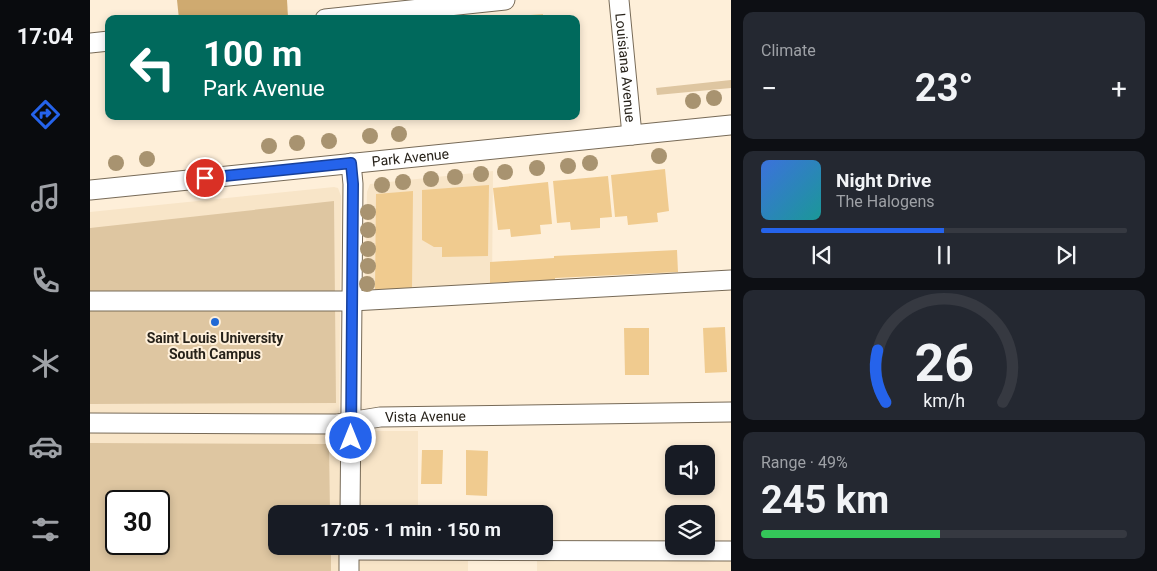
<!DOCTYPE html>
<meta charset="utf-8">
<style>
body{margin:0;font-family:Roboto,sans-serif;background:#242831;color:#f1f3f6;height:100vh;display:flex;flex-direction:column;font-size:19px;white-space:nowrap}
*{box-sizing:border-box;margin:0}
p{font-size:16px;color:#9ea1a6}
.icon{flex:none;width:28px;height:28px;fill:none;stroke:currentColor;stroke-width:2;stroke-linecap:round;stroke-linejoin:round}
.map{position:relative;flex:1;overflow:hidden}
.sheet{display:flex;flex-direction:column;gap:12px;padding:12px;background:#0d0f14;width:426px}
.sheet>*{flex:none}
.guide{position:absolute;left:15px;top:15px;width:475px;height:105px;border-radius:10px;box-shadow:0 2px 8px #0003;background:#00695c;color:#fff;overflow:hidden}
.controls{position:absolute;left:575px;top:445px;display:grid;gap:10px}
.controls a{display:grid;place-items:center;width:50px;height:50px;border-radius:10px;background:#171b24;box-shadow:0 2px 8px #0003;font-size:25px}
.speed{position:absolute;left:15px;top:490px;display:flex;gap:10px;font-size:25px;font-weight:700;text-align:center}
.speed>*{display:grid;place-content:center;width:65px;height:65px;border-radius:50%;background:#171b24;box-shadow:0 2px 8px #0003;line-height:1}
.speed .limit{border:2px solid #111;border-radius:8px;background:#fff;color:#111}
.pin{position:absolute;display:grid;place-items:center;width:42px;height:42px;color:#fff;margin:-21px;border:2px solid #fff;border-radius:50%;box-shadow:0 1px 5px #0007}
.me{position:absolute;width:55px;margin:-28px;rotate:0deg;stroke-linejoin:round;filter:drop-shadow(0 0 4px #0008)}
.turn{display:flex;align-items:center;gap:18px;height:105px;padding:0 15px;font-size:22px}
.turn .icon{width:65px;height:65px;stroke-width:2.5}
.turn b{display:block;font-size:35px;line-height:42px}
.big{font-size:38px;font-weight:700;line-height:1.1}
.sheet .card{flex:1;display:flex;flex-direction:column;justify-content:center;gap:8px;min-width:0;padding:0 18px;border-radius:10px;background:#242831}
.sheet .dial{align-items:center;gap:0}
.dial svg{height:130px;overflow:visible;fill:none;stroke:#363941;stroke-width:7;stroke-linecap:round;text-anchor:middle}
.dial text{fill:#f1f3f6;stroke:none}
.song{display:flex;align-items:center;gap:15px}
.cover{width:60px;height:60px;border-radius:8px;background:linear-gradient(135deg,hsl(220 70% 55%),hsl(180 70% 35%))}
.played{height:5px;border-radius:2px;background:linear-gradient(90deg,#2563eb 50%,#363941 50%)}
.keys{display:flex;justify-content:space-around;direction:ltr}
.heat{display:flex;justify-content:space-between;align-items:center;font-size:28px;direction:ltr}
.charge{height:8px;border-radius:4px;background:linear-gradient(90deg,#34c759 49%,#363941 0)}
.trip{position:absolute;left:178px;top:505px;width:285px;height:50px;border-radius:10px;background:#171b24;box-shadow:0 2px 8px #0003;font-weight:700;line-height:50px;text-align:center}
main{display:flex;flex:1;min-height:0}
.tabs{display:flex;flex-direction:column;width:90px;justify-content:space-around;align-items:center;background:#090b0e;color:#9ea1a6}
.tabs .icon{width:35px;height:35px}
.tabs .active{color:#2563eb}
.tabs b{font-size:22px;color:#f1f3f6}
.map>svg:first-child{display:block}
.built{fill:#f8e5c8;fill-rule:evenodd}
.green{fill:#dec6a1;fill-rule:evenodd}
.forest{fill:#cfaa70}
.building{fill:#f0cb8f}
.lines{fill:none;stroke-linecap:round;stroke-linejoin:round}
.minor-casing{stroke:#776a57;stroke-width:21}
.minor{stroke:#fff;stroke-width:19}
.tree{fill:#a89370}
.route-casing{stroke:#184099;stroke-width:12}
.route{stroke:#2563eb;stroke-width:9}
.poi-dot{fill:#2169d5;stroke:#feefd9;stroke-width:2}
.labels{text-anchor:middle;dominant-baseline:central;stroke-width:4;stroke-linejoin:round;paint-order:stroke}
.street-label{font-size:14px;fill:#27221a;stroke:#feefd9}
.poi-label{font-size:14px;font-weight:bold;fill:#27221a;stroke:#feefd9}
</style>
<main>
<nav class="tabs">
<b>17:04</b>
<svg class="icon active" aria-label="directions" viewBox="0 0 24 24"><path d="M12 3l9 9-9 9-9-9zM9 14v-3h6M13 9l2 2-2 2"/></svg>
<svg class="icon" aria-label="music" viewBox="0 0 24 24"><path d="M9 18V5l10-2v13"/><circle cx="6" cy="18" r="3"/><circle cx="16" cy="16" r="3"/></svg>
<svg class="icon" aria-label="phone" viewBox="0 0 24 24"><path d="M5 4h4l2 5-3 2q2 4 5 5l2-3 5 2v4C11 20 4 13 5 4z"/></svg>
<svg class="icon" aria-label="climate" viewBox="0 0 24 24"><path d="M12 3v18M4 7l16 10M4 17L20 7"/></svg>
<svg class="icon" aria-label="car" viewBox="0 0 24 24"><path d="M5 17H2v-5l4-1 3-4h7l3 4 3 1v5h-3M9 17h6M6 11h13"/><circle cx="7" cy="17" r="2"/><circle cx="17" cy="17" r="2"/></svg>
<svg class="icon" aria-label="filters" viewBox="0 0 24 24"><path d="M4 7h16M4 17h16"/><circle cx="9" cy="7" r="2"/><circle cx="15" cy="17" r="2"/></svg>
</nav>
<div class="map">
<svg width="641" height="571" viewBox="0 0 641 571">
<rect width="100%" height="100%" fill="#feefd9"/>
<path class="built" d="M403,171L402,286L275,292L277,192L280,184Z
M244,187L248,188L251,196L249,431H328V514H186V546H328L378,555V571H48L0,555V212ZM26,501H69V544H26Z
M641,555V571H447V556Z"/>
<path class="green" d="M641,80V88L567,95L566,88Z
M244,201L246,403L0,404V228Z
M0,443L239,444L240,514H186V546H241V571H0ZM69,501V544H26V501Z"/>
<path class="forest" d="M87,0H197L198,17L178,19H89Z"/>
<path class="building" d="M453,14V19H416V17Z
M575,169L579,211L567,213L568,222L538,225L537,216L525,217L521,175Z
M518,176L522,217L510,218V228L481,230L480,222L467,223L463,181Z
M458,182L462,224L450,225L451,234L421,237L420,229L408,230L403,188Z
M399,185L398,256L352,257V247H344L332,240V190Z
M323,191L322,290L285,291L286,194Z
M587,250L588,272L465,278V280L400,283V262L464,258V256Z
M635,327L637,372L615,373L613,328Z
M534,328H559V375H535Z
M332,450H353L352,484H331Z
M376,450L398,451L397,496L376,495Z"/>
<g class="lines">
<defs>
<g id="minor">
<path id="s1" d="M529,0L542,135"/>
<path d="M235,19L415,0"/>
<path d="M0,43L19,41"/>
<path id="s2" d="M0,190L641,125"/>
<path d="M0,301H262L641,280"/>
<path id="s3" d="M0,423L247,424L290,417L641,412"/>
<path d="M260,514L262,301L263,184L261,163"/>
<path d="M259,546V571"/>
<path d="M259,550L641,551"/>
</g>
</defs>
<use href="#minor" class="minor-casing"/>
<use href="#minor" class="minor"/>
</g>
<g class="tree">
<circle cx="624" cy="98" r="8"/>
<circle cx="603" cy="101" r="8"/>
<circle cx="309" cy="134" r="8"/>
<circle cx="280" cy="136" r="8"/>
<circle cx="239" cy="141" r="8"/>
<circle cx="207" cy="143" r="8"/>
<circle cx="179" cy="146" r="8"/>
<circle cx="569" cy="156" r="8"/>
<circle cx="57" cy="159" r="8"/>
<circle cx="26" cy="163" r="8"/>
<circle cx="500" cy="163" r="8"/>
<circle cx="478" cy="166" r="8"/>
<circle cx="447" cy="168" r="8"/>
<circle cx="415" cy="172" r="8"/>
<circle cx="391" cy="174" r="8"/>
<circle cx="365" cy="177" r="8"/>
<circle cx="341" cy="179" r="8"/>
<circle cx="313" cy="182" r="8"/>
<circle cx="292" cy="185" r="8"/>
<circle cx="278" cy="212" r="8"/>
<circle cx="278" cy="230" r="8"/>
<circle cx="278" cy="249" r="8"/>
<circle cx="278" cy="266" r="8"/>
<circle cx="277" cy="284" r="8"/>
</g>
<g class="lines">
<defs>
<path id="route" d="M115,178L261,163L263,184L261,438"/>
</defs>
<use href="#route" class="route-casing"/>
<use href="#route" class="route"/>
</g>
<circle class="poi-dot" cx="125" cy="322" r="5"/>
<g class="labels">
<g class="street-label">
<text stroke="none"><textPath href="#s1" startOffset="68">Louisiana Avenue</textPath></text>
<text stroke="none"><textPath href="#s2" startOffset="322">Park Avenue</textPath></text>
<text stroke="none"><textPath href="#s3" startOffset="336">Vista Avenue</textPath></text>
</g>
<g class="poi-label">
<text x="125" y="338">Saint Louis University<tspan x="125" dy="16">South Campus</tspan></text>
</g>
</g>
</svg>
<div class="controls">
<a><svg class="icon" aria-label="sound" viewBox="0 0 24 24"><path d="M4 9h4l5-4v14l-5-4H4zM17 9q2 3 0 6"/></svg></a>
<a><svg class="icon" aria-label="layers" viewBox="0 0 24 24"><path d="M12 4l9 5-9 5-9-5zM3 14l9 5 9-5"/></svg></a>
</div>
<div class="speed"><div class="limit">30</div></div>
<div class="pin" style="left:115px;top:178px;background:#d93025"><svg class="icon" aria-label="arrive" viewBox="0 0 24 24"><path d="M6 21V4h12l-3 4 3 4H6"/></svg></div>
<svg class="me" style="left:261px;top:438px" viewBox="-20 -20 40 40"><circle r="17" fill="#2563eb" stroke="#fff" stroke-width="3"/><path d="M0-11L8 9 0 5-8 9z" fill="#fff"/></svg>
<div class="trip">17:05 · 1 min · 150 m</div>
<div class="guide">
<div class="turn"><svg class="icon" aria-label="left" viewBox="0 0 24 24"><path d="M17 20v-9H6M10 6l-5 5 5 5"/></svg><div><b>100 m</b>Park Avenue</div></div>
</div>
</div>
<section class="sheet">
<div class="card"><p>Climate</p>
<div class="heat"><a>−</a><b class="big">23°</b><a>+</a></div>
</div>
<div class="card">
<div class="song"><i class="cover"></i><div><b>Night Drive</b><p>The Halogens</p></div></div>
<div class="played"></div>
<div class="keys"><svg class="icon" aria-label="previous" viewBox="0 0 24 24"><path d="M18 5L8 12l10 7zM5 5v14"/></svg><svg class="icon" aria-label="pause" viewBox="0 0 24 24"><path d="M8 5v14M16 5v14"/></svg><svg class="icon" aria-label="next" viewBox="0 0 24 24"><path d="M6 5l10 7-10 7zM19 5v14"/></svg></div>
</div>
<div class="card dial"><svg viewBox="0 0 100 80">
<path d="M14 69A42 42 0 1 1 86 69"/>
<path d="M14 69A42 42 0 0 1 9 37" stroke="#2563eb"/>
<text x="50" y="56" font-size="32" font-weight="700">26</text>
<text x="50" y="72" font-size="11">km/h</text>
</svg></div>
<div class="card"><p>Range · 49%</p><b class="big">245 km</b><div class="charge"></div></div>
</section>
</main>
